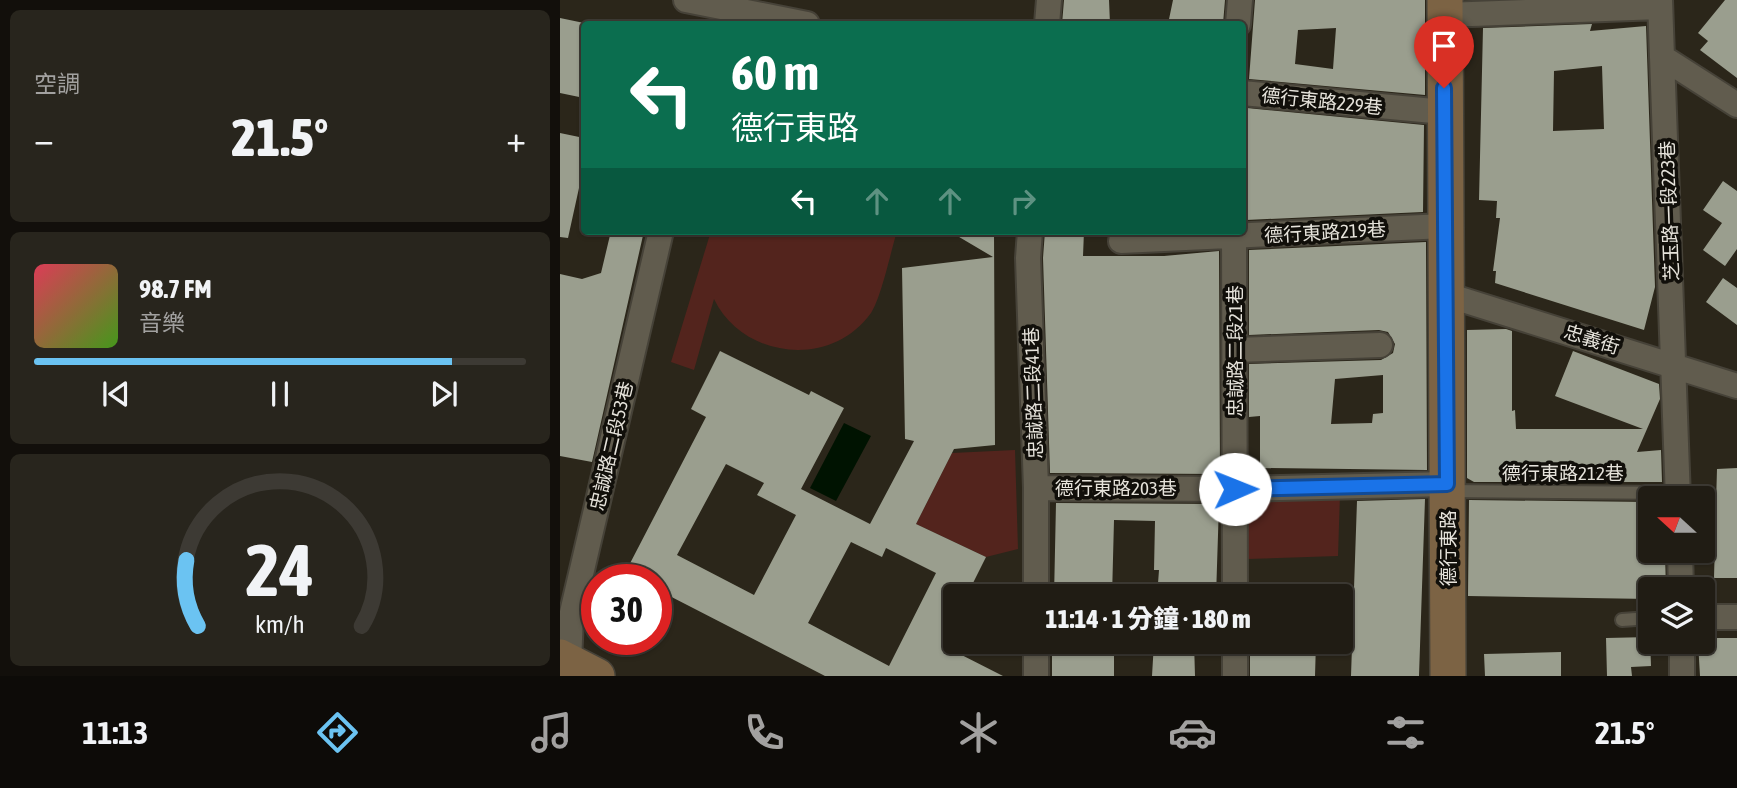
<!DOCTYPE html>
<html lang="zh-TW">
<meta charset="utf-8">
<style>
body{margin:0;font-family:"Asap Condensed","Noto Sans TC",sans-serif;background:#28251d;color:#f1f3f6;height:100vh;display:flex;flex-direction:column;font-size:26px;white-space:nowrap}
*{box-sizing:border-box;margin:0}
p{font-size:23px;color:#a2a1a0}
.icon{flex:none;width:38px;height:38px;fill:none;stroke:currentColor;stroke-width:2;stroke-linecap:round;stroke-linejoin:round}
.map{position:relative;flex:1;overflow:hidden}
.drawer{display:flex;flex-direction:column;gap:10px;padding:10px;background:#120f0b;width:560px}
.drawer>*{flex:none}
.banner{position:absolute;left:21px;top:21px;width:665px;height:214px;border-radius:7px;box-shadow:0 2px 5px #0004,0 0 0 2px #3d3a34;background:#0b6e4f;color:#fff;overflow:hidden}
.needle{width:46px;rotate:291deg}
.fabs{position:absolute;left:1078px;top:486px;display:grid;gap:14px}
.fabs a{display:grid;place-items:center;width:77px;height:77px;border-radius:7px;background:#201c14;box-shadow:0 2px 5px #0004,0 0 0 2px #3d3a34;font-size:35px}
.speed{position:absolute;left:21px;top:564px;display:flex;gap:14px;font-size:35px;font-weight:700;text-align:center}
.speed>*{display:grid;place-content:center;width:91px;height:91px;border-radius:50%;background:#201c14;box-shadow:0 2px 5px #0004,0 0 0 2px #3d3a34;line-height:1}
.speed .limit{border:10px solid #d22;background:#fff;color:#111}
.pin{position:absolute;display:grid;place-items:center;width:60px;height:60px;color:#fff;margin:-72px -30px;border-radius:50% 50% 50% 0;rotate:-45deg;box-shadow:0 0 7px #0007}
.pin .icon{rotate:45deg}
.me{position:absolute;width:77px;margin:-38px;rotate:89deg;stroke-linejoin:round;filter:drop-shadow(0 0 5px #0008)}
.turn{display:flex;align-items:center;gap:24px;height:147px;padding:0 35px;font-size:32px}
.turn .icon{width:91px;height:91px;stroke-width:2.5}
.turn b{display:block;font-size:49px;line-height:60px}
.lanes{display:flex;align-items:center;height:66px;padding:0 35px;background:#0003;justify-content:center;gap:35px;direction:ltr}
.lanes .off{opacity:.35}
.big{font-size:52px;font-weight:800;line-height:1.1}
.drawer .tile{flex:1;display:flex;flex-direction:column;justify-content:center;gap:10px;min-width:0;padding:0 24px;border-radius:10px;background:#28251d}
.drawer .dial{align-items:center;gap:0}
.dial svg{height:182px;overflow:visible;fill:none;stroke:#3d3a34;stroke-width:7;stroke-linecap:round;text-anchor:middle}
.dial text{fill:#f1f3f6;stroke:none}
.song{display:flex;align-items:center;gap:21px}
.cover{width:84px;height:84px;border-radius:10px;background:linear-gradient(135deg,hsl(350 70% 55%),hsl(100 70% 35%))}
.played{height:7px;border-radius:4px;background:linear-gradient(90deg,#6bc3f2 85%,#3d3a34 85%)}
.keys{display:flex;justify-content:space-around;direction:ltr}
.heat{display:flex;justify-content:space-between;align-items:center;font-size:38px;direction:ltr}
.trip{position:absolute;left:383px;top:584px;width:410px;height:70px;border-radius:7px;background:#201c14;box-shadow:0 2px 5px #0004,0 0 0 2px #3d3a34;font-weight:800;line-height:70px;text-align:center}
.menu{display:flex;height:112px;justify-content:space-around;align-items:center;background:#0d0b08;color:#a2a1a0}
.menu .icon{width:49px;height:49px}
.menu .active{color:#6bc3f2}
.menu b{font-size:32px;color:#f1f3f6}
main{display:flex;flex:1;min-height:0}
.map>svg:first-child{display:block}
.green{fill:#53241d}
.water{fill:#001301}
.building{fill:#9a9e8e;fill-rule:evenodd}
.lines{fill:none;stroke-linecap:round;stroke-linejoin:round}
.lane-casing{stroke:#464238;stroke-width:16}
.street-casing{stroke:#464238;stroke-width:28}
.secondary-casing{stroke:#464238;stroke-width:38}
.lane{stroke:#615c4e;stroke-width:12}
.street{stroke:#615c4e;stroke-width:24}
.secondary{stroke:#7c6344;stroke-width:35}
.route-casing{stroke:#114b97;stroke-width:18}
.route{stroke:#1a73e8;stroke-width:12}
.labels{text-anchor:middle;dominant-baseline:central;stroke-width:7;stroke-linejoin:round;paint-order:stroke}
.street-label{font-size:19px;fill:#e6e3db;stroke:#110f0a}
</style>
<main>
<section class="drawer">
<div class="tile"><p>空調</p>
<div class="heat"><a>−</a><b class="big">21.5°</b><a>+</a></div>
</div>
<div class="tile">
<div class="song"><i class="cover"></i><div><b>98.7 FM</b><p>音樂</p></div></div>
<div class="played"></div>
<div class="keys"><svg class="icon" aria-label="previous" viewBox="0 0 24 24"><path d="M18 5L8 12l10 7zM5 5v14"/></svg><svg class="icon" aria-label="pause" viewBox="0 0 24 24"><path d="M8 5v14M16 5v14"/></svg><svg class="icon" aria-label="next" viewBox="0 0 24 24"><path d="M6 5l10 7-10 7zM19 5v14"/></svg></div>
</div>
<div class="tile dial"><svg viewBox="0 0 100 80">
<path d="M14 69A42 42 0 1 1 86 69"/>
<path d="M14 69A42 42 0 0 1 9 40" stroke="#6bc3f2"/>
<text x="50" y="56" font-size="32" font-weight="700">24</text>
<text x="50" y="72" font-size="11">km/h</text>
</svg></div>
</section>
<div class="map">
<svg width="1177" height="676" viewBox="0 0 1177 676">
<rect width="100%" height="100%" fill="#2b261a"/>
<path class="green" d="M151,231H337C331,251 321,298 311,313C271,369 183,359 154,299L134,370L111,362Z
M455,450L458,549L426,557L356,524L392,453Z
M780,494L778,556L687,559L685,495Z"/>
<path class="water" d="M284,423L311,436L276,501L250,488Z"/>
<path class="building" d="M504,0H549L550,24H502Z
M613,0H665L663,24H608Z
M695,0H865V95L689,79ZM776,28L773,69L735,64L738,30Z
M1165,0H1177V78L1140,50L1148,41L1138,33Z
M0,18L24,23V98L0,93Z
M1032,24L1030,31L1086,26L1095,287L1084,330L935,283L936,271H933L940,218H936L937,201L919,200L923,28ZM1042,66L1044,129L993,131L994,71Z
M687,108L864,125L863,212L686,220Z
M0,133L24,138V179L19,188L8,238L0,237Z
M1163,181L1177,191V249L1165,266L1143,250L1162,223L1143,210Z
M51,231H84L32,462L0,456V274L22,279L41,273Z
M389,231H434L435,445L394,449L356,524L426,557L406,597H396V618L382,645L443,676H265L96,589V579H76L65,573L146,417L131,409L160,351L249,395L251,391L284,408L241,489L310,524L354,441L345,439L342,268L433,257ZM166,464L204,483L197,495L236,515L194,595L117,555ZM291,542L322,557L326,548L376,573L329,666L248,623Z
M485,231H524L523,256H604L659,251L660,474L490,473L483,258Z
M866,242L867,470L700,468V416L689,417V364L821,360L833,353L835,344L828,332L819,330L689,335V250ZM823,375V413L813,414L812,423L771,424L775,379Z
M1163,278L1177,288V325L1146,302Z
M946,329L952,331V411L955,410L956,429H1083L995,396L1013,351L1099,384L1100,399L1077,452L1101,450L1102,482H914L907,478V330Z
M1177,468V578H1154L1157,469Z
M865,499L859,676H791L797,501Z
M909,500L1090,502V554L1105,553L1106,590H1090V599L908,596Z
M496,503L659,504L656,597H597L599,570H594L595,521L554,520L552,597H494Z
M1090,637L1091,666L1071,667L1072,676H1047L1046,638Z
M1143,638H1177V676H1140L1138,642H1143Z
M492,642H554V676H492Z
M594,642H634L635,676H592Z
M690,642H756L755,676H690Z
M1001,652V676H925L924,654Z"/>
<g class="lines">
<defs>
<path id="lane" d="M888,491L1118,493
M1062,620L1090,618"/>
<path id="street" d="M126,0L247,24
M1100,0L1102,57L1177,105
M885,15L1100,7
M487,24L489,0
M678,24L680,0
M1102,57L1118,499
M682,93L884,112
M470,231L468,258L476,488V597
M674,231L675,597
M561,241L885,226
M887,295L1177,386
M675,350L820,345
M476,488L675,489L887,484
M1120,551L1121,590
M1143,617H1177
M675,642V676
M1122,642V676
M9,662L11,617L101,231
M476,676V642"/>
<path id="secondary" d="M885,0L888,676
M0,657L37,676"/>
</defs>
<use href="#lane" class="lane-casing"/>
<use href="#street" class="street-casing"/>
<use href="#secondary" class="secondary-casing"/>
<use href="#lane" class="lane"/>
<use href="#street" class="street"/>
<use href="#secondary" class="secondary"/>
</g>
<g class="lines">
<defs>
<path id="route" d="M675,489L887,484L884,88"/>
</defs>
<use href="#route" class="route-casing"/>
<use href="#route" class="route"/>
</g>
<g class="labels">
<g class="street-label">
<text transform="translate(762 101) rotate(6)">德行東路229巷</text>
<text transform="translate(1109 211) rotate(-92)">芝玉路一段223巷</text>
<text transform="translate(765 232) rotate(-3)">德行東路219巷</text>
<text transform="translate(1032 339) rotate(17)">忠義街</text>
<text transform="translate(675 351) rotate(-90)">忠誠路二段21巷</text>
<text transform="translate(473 393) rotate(-92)">忠誠路二段41巷</text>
<text transform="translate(51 446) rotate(-77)">忠誠路二段53巷</text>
<text x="1003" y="473">德行東路212巷</text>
<text x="556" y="488">德行東路203巷</text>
<text transform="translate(888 548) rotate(-90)">德行東路</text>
</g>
</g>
</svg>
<div class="fabs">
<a><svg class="needle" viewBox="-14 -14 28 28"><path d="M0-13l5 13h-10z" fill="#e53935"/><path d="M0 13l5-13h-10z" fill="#a2a1a0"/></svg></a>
<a><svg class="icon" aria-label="layers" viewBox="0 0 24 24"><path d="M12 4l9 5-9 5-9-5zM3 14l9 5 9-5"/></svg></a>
</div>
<div class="speed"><div class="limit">30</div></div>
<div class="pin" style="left:884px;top:88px;background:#d93025"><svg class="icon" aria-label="arrive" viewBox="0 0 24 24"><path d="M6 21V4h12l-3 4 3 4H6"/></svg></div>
<svg class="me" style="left:675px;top:489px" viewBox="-20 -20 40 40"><circle r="19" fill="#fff"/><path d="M0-13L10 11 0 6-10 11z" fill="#1a73e8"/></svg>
<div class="trip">11:14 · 1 分鐘 · 180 m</div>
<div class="banner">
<div class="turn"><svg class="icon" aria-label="left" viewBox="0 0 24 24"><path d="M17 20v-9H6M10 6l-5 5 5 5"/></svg><div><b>60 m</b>德行東路</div></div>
<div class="lanes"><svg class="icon" aria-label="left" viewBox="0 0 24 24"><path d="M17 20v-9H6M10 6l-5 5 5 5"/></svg><svg class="icon off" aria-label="ahead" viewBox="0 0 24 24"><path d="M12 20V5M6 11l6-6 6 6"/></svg><svg class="icon off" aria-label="ahead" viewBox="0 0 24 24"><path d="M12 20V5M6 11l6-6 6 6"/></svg><svg class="icon off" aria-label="right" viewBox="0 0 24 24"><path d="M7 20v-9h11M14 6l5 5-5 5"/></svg></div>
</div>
</div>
</main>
<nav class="menu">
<b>11:13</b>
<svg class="icon active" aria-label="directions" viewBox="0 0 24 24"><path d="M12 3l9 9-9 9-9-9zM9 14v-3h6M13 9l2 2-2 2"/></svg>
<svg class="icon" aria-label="music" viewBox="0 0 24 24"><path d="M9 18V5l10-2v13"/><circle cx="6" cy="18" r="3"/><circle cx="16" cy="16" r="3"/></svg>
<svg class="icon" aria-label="phone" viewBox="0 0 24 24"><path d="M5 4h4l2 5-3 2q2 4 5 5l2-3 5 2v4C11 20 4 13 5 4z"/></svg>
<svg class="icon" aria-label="climate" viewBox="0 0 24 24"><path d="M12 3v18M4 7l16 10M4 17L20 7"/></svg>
<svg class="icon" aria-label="car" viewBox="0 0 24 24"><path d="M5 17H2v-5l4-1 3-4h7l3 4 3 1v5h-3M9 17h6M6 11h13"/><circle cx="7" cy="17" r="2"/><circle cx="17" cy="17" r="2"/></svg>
<svg class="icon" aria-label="filters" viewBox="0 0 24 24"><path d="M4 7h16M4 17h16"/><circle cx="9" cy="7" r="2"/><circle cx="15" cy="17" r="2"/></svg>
<b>21.5°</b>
</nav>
